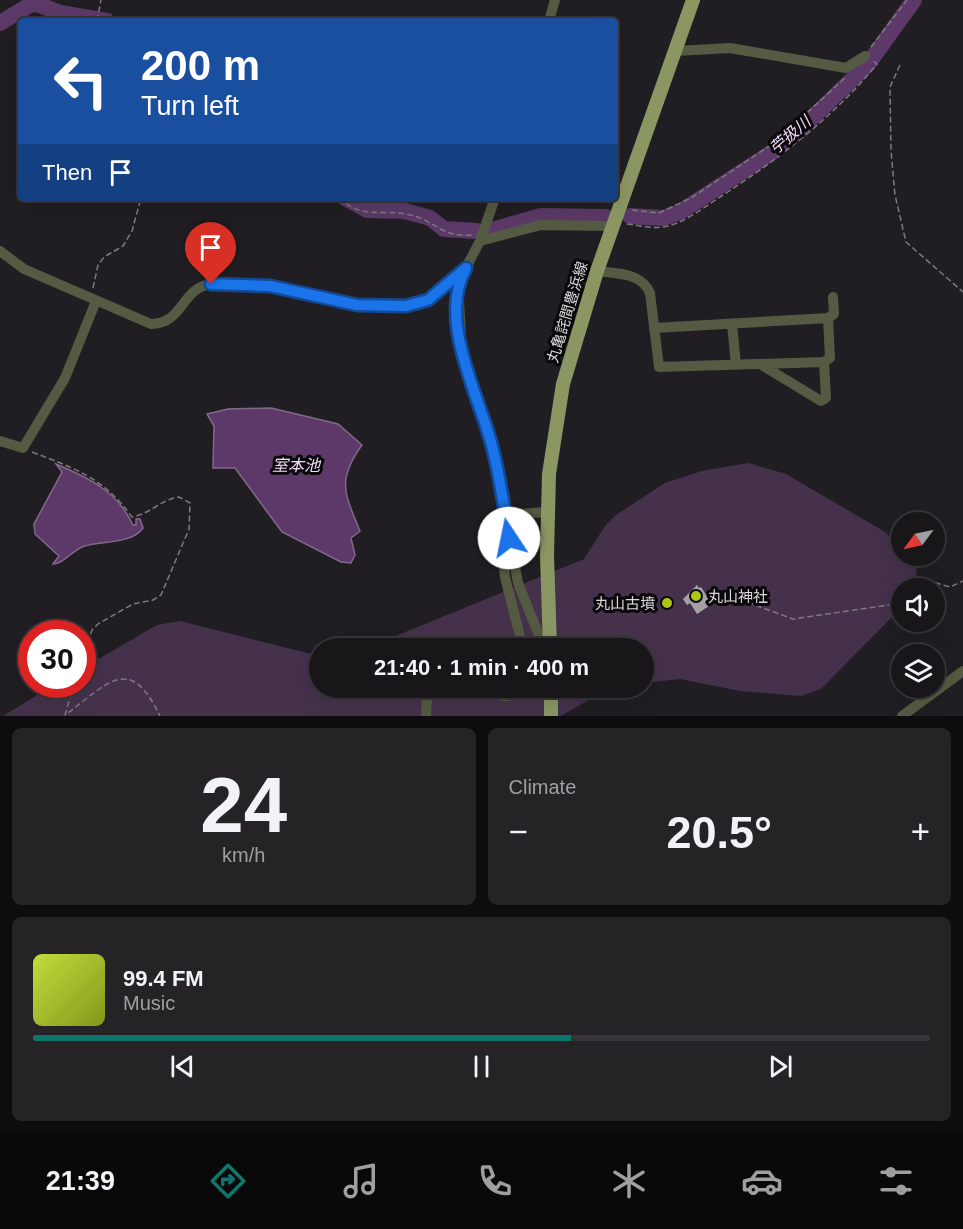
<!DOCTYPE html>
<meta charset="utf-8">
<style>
body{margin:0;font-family:Arial,"Noto Sans JP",sans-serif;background:#262327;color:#f1f3f6;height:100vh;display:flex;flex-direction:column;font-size:22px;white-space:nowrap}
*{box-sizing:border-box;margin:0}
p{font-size:20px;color:#9f9fa2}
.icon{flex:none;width:33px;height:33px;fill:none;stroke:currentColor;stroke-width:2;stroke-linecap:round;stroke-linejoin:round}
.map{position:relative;height:716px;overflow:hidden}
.side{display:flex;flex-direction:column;gap:12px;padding:12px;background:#0e0c0e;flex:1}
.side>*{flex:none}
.top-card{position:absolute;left:18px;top:18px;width:600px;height:183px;border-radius:6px;box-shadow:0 6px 24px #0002,0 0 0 2px #373539;background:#1a4fa0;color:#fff;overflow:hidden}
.needle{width:39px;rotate:237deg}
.fabs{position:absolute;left:891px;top:512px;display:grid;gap:12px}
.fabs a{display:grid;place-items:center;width:54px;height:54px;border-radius:50%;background:#19161a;box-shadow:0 6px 24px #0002,0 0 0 2px #373539;font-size:30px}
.speed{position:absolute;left:18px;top:620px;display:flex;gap:12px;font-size:30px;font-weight:700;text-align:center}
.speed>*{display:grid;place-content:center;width:78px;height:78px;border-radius:50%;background:#19161a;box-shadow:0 6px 24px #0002,0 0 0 2px #373539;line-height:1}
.speed .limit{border:9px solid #d22;background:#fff;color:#111}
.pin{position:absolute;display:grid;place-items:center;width:51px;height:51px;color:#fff;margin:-62px -26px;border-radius:50% 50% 50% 0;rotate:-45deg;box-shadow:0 0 6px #0007}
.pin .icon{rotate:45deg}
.me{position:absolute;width:66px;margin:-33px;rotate:349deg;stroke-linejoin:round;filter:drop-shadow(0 0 4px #0008)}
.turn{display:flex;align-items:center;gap:21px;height:126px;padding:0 24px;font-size:27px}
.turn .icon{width:78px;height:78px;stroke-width:2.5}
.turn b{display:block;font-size:42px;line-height:51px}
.then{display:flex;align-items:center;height:57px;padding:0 24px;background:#0003;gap:12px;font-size:22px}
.big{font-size:45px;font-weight:800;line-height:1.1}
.side .widget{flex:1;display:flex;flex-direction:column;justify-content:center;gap:9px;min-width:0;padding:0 21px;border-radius:9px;background:#262327}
.side .dial{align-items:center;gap:0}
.dial b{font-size:78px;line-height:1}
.song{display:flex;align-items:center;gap:18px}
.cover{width:72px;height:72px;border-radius:9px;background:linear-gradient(135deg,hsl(70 70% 55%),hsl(70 70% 35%))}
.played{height:6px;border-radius:3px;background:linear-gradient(90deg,#0f766e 60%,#373539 60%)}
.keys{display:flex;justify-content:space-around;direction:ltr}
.heat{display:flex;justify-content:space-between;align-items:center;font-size:33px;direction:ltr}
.side .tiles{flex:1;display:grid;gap:12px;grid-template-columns:1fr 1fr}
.widget:last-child{grid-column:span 2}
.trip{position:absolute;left:309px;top:638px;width:345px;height:60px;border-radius:30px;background:#19161a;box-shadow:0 6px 24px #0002,0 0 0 2px #373539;font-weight:800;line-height:60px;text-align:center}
.tabs{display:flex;height:96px;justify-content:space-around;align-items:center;background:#0a090a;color:#9f9fa2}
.tabs .icon{width:42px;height:42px}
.tabs .active{color:#0f766e}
.tabs b{font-size:27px;color:#f1f3f6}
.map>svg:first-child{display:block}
.green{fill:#45314c}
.water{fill:#5c3968;stroke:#82698b;stroke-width:1.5}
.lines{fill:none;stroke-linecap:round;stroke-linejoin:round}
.river{stroke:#5c3968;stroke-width:16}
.building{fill:#a5a1a7}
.path{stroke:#7d7a7e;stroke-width:1.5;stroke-dasharray:6 3;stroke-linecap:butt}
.minor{stroke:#555b42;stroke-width:10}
.major{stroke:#8b9763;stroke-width:14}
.route-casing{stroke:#114b97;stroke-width:15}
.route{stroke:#1a73e8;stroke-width:10}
.poi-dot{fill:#acc611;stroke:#0a080a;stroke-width:2}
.labels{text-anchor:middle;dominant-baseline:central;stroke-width:6;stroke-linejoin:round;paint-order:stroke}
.street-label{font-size:15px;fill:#dbd9dc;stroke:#0a080a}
.poi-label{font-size:15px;fill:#dbd9dc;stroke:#0a080a;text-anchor:start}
.water-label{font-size:16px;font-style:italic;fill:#f1dbf9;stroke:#0a080a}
</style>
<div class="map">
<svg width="963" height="716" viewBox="0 0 963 716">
<rect width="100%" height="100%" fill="#211e23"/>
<path class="green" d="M748,463L786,474L885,532L901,548L902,555H908L916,564L917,586L902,588L901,607L897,612L821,689L801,696L740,691L680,679L644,683V648H366L584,559L605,526L616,515L665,483L702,471Z
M180,621L319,656L320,687H620L606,690L561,716H3L55,684H82L83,668L157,625Z"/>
<path class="water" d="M271,408L338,424L362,445C336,481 345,494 360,531L351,538L355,555L351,563L341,562L282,532L235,468H213L214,426L207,414L228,409Z
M56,464C89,478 117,491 133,525H136V519H140L143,528C132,544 102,541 85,546C73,549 64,564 53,564L59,556L35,534L34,524L62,472Z"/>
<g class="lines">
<path class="river" d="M0,23L30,5L37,4L60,13L107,21
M345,198L367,210L405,211L430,218L444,229L477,231
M630,216L663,218L680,212L774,151L810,120L868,64L914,0
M492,230L541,216L606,217"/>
</g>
<path class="building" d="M697,585L699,588L701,587L712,604L697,614L690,603L687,605L683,599Z"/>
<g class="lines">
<path class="path" d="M97,21L101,0
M871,47L907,0
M900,65L890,87L891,151L895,195L906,242L963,292
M339,198C364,220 378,209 406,214C435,219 438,237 472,235
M632,210L659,213L691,198L774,143L845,78
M627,224C639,225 651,229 663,227C683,224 703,208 720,197C777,160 834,117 877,64L873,61
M93,288L98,265L104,257L123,246L132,231L141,198
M32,452C76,469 104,478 132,517C150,514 162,499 179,497L190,503L189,529L161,595L153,600L133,604L98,624L92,630L82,659
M927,588L936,583L950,587L963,581
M722,593L793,619L902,603
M74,684L65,715C108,684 129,652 160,716"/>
<path class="minor" d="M549,21L555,0
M675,51L730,48L846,68L865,56
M495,198L480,241L458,283L462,355L493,448L518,583L544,648
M480,241L541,225L612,226
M0,251L24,269L151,324C184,324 181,286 213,284C232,283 255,283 273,286C312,294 390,319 427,300C441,293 454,278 466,268
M597,271C617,274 641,272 650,293L659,367L824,362L830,358L828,318L834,314L833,297
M732,324L736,365
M654,328L828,318
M760,364L821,401L826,398L824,362
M0,441L23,448L65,378L96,301
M523,648L505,577L499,520L505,515L547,512
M492,687L501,696H509L520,687
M426,716L427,696L434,687
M902,716L963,671"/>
<path class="major" d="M550,648L547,555L549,474L563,384L597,271L693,0
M551,687V716"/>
</g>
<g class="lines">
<defs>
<path id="route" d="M211,284L270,286L357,305L406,306L428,300L466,268C437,320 479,395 492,446C500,476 504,508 509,538"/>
</defs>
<use href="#route" class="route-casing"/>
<use href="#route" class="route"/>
</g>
<g class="poi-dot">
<circle cx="696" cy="596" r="6"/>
<circle cx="667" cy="603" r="6"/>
</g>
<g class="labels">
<g class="street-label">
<text transform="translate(567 312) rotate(-73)">丸亀詫間豊浜線</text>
</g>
<g class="poi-label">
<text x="708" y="596">丸山神社</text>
<text x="655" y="603" text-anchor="end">丸山古墳</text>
</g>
<g class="water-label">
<text transform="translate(790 135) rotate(-41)">苧扱川</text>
<text x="296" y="465">室本池</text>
</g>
</g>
</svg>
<div class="fabs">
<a><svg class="needle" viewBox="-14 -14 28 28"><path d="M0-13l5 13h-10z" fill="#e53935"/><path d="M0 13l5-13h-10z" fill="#9f9fa2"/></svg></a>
<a><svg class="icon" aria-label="sound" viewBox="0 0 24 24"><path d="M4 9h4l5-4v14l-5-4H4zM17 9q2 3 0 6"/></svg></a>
<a><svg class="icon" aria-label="layers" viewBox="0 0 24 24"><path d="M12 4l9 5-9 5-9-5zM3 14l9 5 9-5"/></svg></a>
</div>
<div class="speed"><div class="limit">30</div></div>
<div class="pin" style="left:211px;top:284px;background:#d93025"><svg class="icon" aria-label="arrive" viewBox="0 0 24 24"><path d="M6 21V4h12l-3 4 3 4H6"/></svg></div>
<svg class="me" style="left:509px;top:538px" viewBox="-20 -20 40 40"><circle r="19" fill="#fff"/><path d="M0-13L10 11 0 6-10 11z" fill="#1a73e8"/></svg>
<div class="trip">21:40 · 1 min · 400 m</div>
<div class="top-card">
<div class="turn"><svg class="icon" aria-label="left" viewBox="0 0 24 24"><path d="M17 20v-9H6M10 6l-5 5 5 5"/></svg><div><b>200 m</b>Turn left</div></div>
<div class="then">Then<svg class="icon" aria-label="arrive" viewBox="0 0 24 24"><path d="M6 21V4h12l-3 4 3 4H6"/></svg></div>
</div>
</div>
<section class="side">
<div class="tiles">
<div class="widget dial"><b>24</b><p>km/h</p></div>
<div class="widget"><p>Climate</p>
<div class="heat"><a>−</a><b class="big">20.5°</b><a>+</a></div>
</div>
<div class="widget">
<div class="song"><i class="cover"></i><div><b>99.4 FM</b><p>Music</p></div></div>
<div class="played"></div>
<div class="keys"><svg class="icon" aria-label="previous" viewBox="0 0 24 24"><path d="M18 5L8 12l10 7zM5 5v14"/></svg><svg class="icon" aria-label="pause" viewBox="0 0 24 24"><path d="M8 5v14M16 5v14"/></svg><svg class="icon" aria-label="next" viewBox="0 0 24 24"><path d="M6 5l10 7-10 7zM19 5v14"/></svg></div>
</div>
</div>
</section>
<nav class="tabs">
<b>21:39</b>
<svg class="icon active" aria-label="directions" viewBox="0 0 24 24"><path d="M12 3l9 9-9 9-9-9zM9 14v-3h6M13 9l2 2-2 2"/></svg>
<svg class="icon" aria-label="music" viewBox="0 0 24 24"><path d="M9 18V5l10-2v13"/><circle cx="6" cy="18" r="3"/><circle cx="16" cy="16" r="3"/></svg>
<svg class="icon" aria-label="phone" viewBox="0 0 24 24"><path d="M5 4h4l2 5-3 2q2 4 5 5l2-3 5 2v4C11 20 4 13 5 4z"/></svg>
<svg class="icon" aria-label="climate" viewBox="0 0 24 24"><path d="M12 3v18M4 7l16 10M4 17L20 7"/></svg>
<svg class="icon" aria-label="car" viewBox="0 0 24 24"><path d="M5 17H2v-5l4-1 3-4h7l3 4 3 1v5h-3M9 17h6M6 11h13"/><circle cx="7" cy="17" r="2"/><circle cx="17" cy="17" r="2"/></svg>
<svg class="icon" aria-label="filters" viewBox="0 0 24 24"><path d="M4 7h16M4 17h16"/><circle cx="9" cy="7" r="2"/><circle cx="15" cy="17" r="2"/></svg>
</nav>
